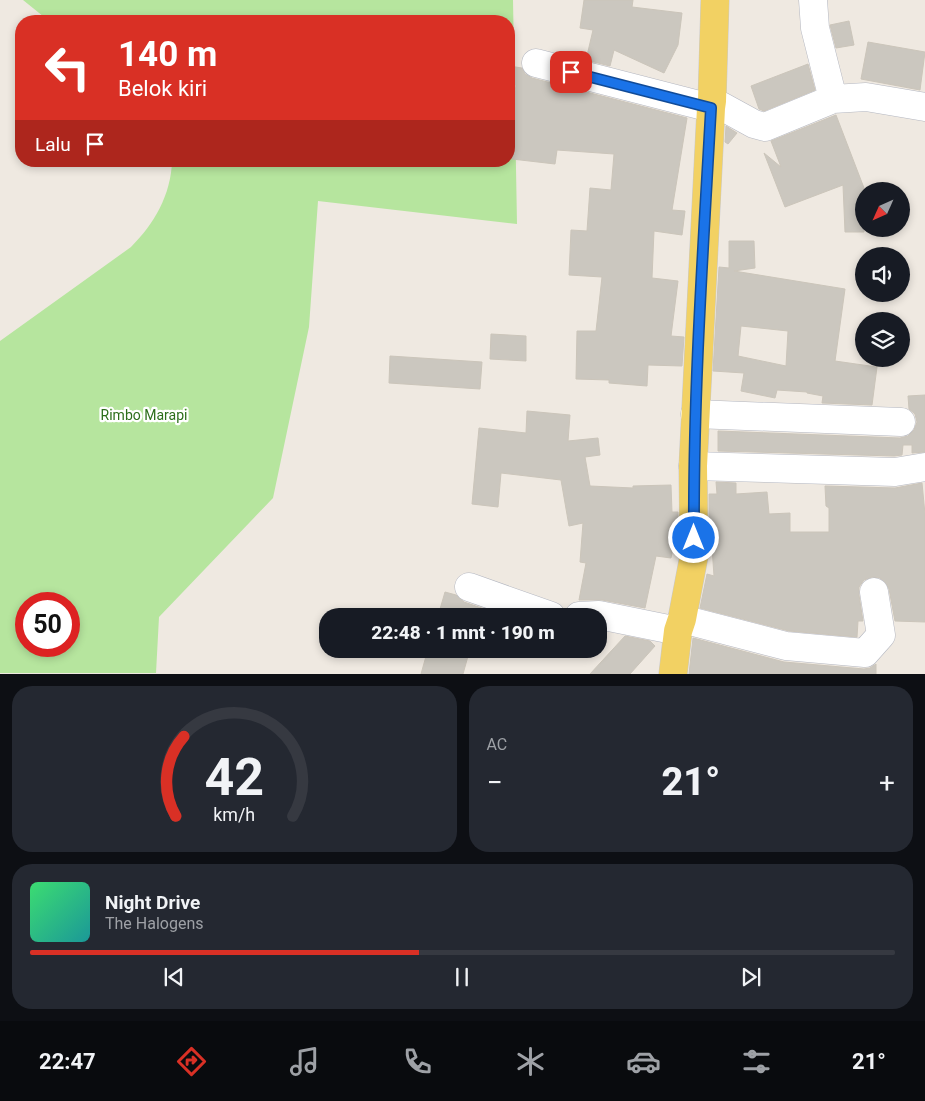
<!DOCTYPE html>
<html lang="id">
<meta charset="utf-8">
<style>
body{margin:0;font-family:Roboto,sans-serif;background:#242831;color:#f1f3f6;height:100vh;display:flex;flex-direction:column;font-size:19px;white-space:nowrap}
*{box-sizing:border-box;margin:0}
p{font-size:16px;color:#9ea1a6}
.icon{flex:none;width:28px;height:28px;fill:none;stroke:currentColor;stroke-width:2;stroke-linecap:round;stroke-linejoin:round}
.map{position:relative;height:674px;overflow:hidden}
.panel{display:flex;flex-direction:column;gap:12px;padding:12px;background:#0d0f14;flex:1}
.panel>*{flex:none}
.banner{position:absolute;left:15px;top:15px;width:500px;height:152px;border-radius:20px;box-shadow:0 2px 8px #0003;background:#d93025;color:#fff;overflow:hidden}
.needle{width:32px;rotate:225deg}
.controls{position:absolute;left:855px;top:182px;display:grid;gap:10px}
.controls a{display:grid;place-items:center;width:55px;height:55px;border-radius:50%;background:#171b24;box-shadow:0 2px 8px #0003;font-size:25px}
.speed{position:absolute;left:15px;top:592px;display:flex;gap:10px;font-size:25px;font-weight:700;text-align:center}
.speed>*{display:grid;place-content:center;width:65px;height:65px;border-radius:50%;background:#171b24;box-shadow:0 2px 8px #0003;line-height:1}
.speed .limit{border:8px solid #d22;background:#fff;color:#111}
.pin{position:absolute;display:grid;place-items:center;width:42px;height:42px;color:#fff;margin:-21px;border-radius:10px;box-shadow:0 2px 8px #0006}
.me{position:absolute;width:55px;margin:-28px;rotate:0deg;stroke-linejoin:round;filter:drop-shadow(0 0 4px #0008)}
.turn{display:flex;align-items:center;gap:18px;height:105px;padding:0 20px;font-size:22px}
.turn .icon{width:65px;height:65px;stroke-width:2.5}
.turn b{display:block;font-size:35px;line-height:42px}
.then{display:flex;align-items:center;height:48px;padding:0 20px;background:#0003;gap:10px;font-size:19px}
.big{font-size:38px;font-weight:800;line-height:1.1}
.panel .widget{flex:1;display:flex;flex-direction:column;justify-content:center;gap:8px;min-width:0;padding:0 18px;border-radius:20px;background:#242831}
.panel .dial{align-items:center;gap:0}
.dial svg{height:130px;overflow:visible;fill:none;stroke:#363941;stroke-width:7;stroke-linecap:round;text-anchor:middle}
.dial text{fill:#f1f3f6;stroke:none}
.song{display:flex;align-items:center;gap:15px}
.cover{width:60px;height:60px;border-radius:8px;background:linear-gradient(135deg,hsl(140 70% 55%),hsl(180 70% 35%))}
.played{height:5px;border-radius:2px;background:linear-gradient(90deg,#d93025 45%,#363941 45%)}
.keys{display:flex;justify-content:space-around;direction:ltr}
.heat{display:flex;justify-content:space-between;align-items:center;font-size:28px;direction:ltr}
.panel .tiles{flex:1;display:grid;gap:12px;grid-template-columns:1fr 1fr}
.widget:last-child{grid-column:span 2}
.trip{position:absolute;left:319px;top:608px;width:288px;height:50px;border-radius:20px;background:#171b24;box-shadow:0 2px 8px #0003;font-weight:800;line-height:50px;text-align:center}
.dock{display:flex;height:80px;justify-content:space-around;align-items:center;background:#090b0e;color:#9ea1a6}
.dock .icon{width:35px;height:35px}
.dock .active{color:#d93025}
.dock b{font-size:22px;color:#f1f3f6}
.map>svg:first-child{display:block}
.green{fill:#b6e59e;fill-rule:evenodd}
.building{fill:#cbc7bf;stroke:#cbc5ba;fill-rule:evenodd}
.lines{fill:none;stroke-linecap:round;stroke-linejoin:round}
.minor-casing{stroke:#b4b7c1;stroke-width:29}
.major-casing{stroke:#c9c9c9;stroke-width:29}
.minor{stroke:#fff;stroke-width:28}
.major{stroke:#f2d163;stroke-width:28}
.route-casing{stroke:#114b97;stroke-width:12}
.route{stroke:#1a73e8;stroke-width:9}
.labels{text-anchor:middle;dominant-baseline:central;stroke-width:4.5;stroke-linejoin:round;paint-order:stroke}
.park-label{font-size:14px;fill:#2c6e1b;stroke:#fff}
</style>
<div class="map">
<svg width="925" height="674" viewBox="0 0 925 674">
<rect width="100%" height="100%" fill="#efe9e1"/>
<path class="green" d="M23,0H513L517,224L318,201L309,327L273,498L159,617L156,673H0V341L131,247C154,224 171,195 172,161H509V21H49ZM26,604H69V646H26Z"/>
<path class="building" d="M584,0H633L632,7L682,13L678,45L664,73L614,50L610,66L586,60L593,30L580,28Z
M849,21L854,45L836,48L830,25Z
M868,42L925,52L920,90L861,79Z
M808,64L815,90L764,111L759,109L751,86Z
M509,66L522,68L525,74L532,78L687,118L672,210L685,211L682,235L654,231L652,278L678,281L671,336L684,337L682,366L648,365L647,386L609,383V380L576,379L577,331H596L602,277L569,275L571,230L587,231L590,188L611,190L614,154L557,150L555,164L512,159L513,150L509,149V117H511L516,85L509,84Z
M836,115L864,188V232H845L843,185L785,207L764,153L781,167L771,141Z
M726,126L737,133L728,144L725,142Z
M729,241H754L755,268L734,271L845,289L835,361L877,367L872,405L822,403L823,396L807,393V392L777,390L775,398L741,391L744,373L713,371L719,267L729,268ZM741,326L788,331L786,366L738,356Z
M491,334L526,336V361L490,359Z
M390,356L482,362L480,389L389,383Z
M925,395V452L912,453V445H903L902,455L894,456L718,451V431L900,438L908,436L914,430L917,422L915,414L909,409L908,396Z
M527,411L570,415L568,441L598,438L600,455L585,457L590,486L633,488V486L671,485L672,512H678V533H676L671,558L656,556L645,608L602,600H579L586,563L580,562L583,523L569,526L561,480L501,473L498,507L472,504L479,428L526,433Z
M716,482L736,483V494L767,492L769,514L790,513V532H829V508L826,506L825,486L895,488L922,483L925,514V622L895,621L889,589L886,583L880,578L872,577L864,580L859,587V595L863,621H858L857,637L789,631L700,608L707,574L714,576L711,533H709V494H717Z
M445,592L456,595L464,602L505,616H438Z
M625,636L650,641L655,646L630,674H590Z
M693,638L784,662L864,669L870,668L876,664V674H689Z
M428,649H470L463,674H421Z"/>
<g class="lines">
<defs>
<path id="minor" d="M813,0L815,28L833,99
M536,63L711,108
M712,101L754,124L765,127L833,99L866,97L925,107
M695,414L901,422
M693,466L895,472L925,467
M469,587L551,616
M579,616L599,615L678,631
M682,619L786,646L865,653L881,635L874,592"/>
<path id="major" d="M673,674L678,631L682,619L694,556L693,466L711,108L712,101L715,0"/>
</defs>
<use href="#minor" class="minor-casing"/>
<use href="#major" class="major-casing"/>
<use href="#minor" class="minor"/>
<use href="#major" class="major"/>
</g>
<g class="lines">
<defs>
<path id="route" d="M571,72L711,108C703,251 693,395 694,538"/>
</defs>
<use href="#route" class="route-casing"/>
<use href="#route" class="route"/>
</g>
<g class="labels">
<g class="park-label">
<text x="144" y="415">Rimbo Marapi</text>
</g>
</g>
</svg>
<div class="controls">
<a><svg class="needle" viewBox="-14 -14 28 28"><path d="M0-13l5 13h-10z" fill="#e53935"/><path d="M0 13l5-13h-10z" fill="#9ea1a6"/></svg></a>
<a><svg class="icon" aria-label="sound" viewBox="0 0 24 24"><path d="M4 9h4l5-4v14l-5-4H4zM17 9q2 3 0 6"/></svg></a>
<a><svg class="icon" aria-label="layers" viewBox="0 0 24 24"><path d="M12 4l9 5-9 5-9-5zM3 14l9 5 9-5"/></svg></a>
</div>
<div class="speed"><div class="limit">50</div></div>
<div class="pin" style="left:571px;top:72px;background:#d93025"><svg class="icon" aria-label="arrive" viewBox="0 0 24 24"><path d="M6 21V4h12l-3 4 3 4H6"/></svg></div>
<svg class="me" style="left:694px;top:538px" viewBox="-20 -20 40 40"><circle r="17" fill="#1a73e8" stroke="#fff" stroke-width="3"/><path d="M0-11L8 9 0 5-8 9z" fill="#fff"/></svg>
<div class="trip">22:48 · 1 mnt · 190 m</div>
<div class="banner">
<div class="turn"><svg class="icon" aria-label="left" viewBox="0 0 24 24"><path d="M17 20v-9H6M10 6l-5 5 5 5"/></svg><div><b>140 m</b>Belok kiri</div></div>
<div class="then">Lalu<svg class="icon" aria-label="arrive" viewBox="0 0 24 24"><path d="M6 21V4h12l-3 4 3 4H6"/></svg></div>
</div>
</div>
<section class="panel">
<div class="tiles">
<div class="widget dial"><svg viewBox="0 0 100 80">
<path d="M14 69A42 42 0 1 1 86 69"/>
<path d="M14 69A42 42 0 0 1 19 20" stroke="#d93025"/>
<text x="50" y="56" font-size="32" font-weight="700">42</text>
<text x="50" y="72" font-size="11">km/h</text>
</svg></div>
<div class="widget"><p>AC</p>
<div class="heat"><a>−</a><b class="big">21°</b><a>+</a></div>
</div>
<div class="widget">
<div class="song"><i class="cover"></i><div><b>Night Drive</b><p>The Halogens</p></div></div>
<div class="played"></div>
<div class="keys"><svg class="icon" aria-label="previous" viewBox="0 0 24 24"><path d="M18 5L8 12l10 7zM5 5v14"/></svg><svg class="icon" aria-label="pause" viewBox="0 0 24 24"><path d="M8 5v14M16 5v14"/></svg><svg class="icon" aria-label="next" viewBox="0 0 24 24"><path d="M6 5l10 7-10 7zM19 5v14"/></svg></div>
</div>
</div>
</section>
<nav class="dock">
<b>22:47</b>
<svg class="icon active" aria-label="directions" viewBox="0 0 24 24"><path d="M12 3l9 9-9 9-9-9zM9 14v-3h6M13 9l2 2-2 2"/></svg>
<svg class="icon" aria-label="music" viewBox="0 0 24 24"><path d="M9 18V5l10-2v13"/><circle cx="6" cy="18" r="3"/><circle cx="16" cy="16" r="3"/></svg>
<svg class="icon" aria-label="phone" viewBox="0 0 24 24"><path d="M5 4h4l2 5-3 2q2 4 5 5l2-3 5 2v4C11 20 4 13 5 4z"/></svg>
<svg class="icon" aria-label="climate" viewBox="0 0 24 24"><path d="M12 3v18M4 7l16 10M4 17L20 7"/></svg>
<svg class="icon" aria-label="car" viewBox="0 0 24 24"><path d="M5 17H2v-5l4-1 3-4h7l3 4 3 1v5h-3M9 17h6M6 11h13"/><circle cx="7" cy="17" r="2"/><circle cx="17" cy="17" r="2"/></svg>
<svg class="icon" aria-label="filters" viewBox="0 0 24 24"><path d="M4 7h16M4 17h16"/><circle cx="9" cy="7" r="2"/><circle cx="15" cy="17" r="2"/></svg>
<b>21°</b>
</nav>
